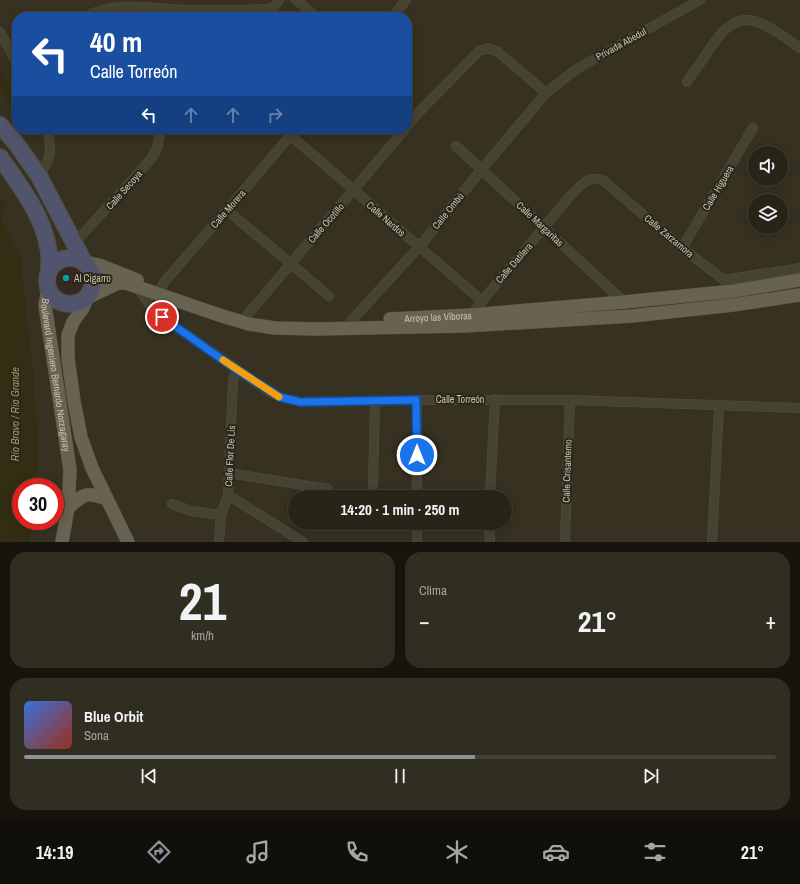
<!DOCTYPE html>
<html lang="es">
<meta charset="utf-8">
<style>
body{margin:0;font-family:"Archivo Narrow",sans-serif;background:#302d21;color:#f1f3f6;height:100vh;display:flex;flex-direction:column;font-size:15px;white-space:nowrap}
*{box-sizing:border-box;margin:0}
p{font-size:13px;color:#a5a5a2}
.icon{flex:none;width:22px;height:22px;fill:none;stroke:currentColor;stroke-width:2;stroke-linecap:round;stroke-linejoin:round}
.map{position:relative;height:542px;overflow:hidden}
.details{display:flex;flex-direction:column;gap:10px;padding:10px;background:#16140d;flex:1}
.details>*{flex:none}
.guide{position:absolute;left:12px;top:12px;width:400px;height:122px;border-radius:16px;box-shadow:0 2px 10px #0003,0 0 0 1px #444237;background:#1a4fa0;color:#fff;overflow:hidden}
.buttons{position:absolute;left:748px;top:146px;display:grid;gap:8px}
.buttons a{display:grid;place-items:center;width:40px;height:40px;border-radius:50%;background:#282518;box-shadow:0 2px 10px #0003,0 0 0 1px #444237;font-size:20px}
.speed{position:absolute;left:12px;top:478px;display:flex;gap:8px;font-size:20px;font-weight:700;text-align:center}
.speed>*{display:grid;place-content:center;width:52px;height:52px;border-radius:50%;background:#282518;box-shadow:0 2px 10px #0003,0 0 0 1px #444237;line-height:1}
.speed .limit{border:6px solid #d22;background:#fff;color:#111}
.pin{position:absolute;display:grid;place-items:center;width:34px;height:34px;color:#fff;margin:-17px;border:2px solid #fff;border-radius:50%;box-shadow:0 1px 4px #0007}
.me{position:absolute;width:44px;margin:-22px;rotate:0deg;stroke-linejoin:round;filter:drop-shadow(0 0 3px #0008)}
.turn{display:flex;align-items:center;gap:14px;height:84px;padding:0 12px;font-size:18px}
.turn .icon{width:52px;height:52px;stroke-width:2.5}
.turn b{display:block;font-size:28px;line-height:34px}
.lanes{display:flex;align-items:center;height:38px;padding:0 12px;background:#0003;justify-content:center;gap:20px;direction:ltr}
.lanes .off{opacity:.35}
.big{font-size:30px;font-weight:700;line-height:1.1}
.details .widget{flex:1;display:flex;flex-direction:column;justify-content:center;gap:6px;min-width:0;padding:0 14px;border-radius:16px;background:#302d21}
.details .dial{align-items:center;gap:0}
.dial b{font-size:52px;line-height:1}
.song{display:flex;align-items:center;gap:12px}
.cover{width:48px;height:48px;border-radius:6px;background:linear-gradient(135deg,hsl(220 70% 55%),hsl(10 70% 35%))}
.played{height:4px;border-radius:2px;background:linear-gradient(90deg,#8c9099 60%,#444237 60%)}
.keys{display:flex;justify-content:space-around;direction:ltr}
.heat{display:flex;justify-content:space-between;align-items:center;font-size:22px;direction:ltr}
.details .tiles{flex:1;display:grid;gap:10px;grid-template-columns:1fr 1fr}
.widget:last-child{grid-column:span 2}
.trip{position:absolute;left:288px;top:490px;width:224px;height:40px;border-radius:20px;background:#282518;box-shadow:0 2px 10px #0003,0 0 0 1px #444237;font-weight:700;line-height:40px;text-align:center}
.tabs{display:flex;height:64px;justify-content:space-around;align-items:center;background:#100f0a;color:#a5a5a2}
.tabs .icon{width:28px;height:28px}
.tabs .selected{color:#8c9099}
.tabs b{font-size:18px;color:#f1f3f6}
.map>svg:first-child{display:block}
.green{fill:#372921}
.water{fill:#332d14}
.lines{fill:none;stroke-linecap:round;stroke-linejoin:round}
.street-casing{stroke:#534f3f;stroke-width:10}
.primary-casing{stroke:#534f3f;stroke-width:14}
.highway-casing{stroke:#514d3e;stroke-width:18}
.street{stroke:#474333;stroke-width:9}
.primary{stroke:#676251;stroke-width:13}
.highway{stroke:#50556d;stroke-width:16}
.route-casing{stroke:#114b97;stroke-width:10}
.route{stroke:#1a73e8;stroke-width:7}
.slow{stroke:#f59e0b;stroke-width:7}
.culture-dot{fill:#0f9aa8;stroke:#2b2719;stroke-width:1.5}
.labels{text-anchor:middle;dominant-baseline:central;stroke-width:4;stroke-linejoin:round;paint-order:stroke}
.street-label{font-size:10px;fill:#c4c0ad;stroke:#2b2719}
.poi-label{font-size:10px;fill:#c4c0ad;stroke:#2b2719;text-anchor:start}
.water-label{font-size:11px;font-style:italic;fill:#a39666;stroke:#2b2719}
</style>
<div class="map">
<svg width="800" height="542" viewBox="0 0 800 542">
<rect width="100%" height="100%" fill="#363120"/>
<path class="green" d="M56 280a14 14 0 1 1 28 0a14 14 0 1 1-28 0Z"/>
<path class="water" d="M0,71L12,91L17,93V118L16,116L13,117L10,101L5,102L4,94L0,88Z
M0,199L8,202L2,213V222L21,257L23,270V282C30,350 41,419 36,487H21V521H32L29,542H0Z"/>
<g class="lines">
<defs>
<path id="street" d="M296,0L316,17
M85,17C114,0 152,9 185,10C212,11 240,10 268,9L275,6L279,0
M392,17L406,0
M0,32L17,63
M687,82C692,74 698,66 703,59C715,41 731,12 757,22C772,27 787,39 800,48
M407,126L417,114L479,51L488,48L498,52L546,93
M290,135L482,301
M456,146L624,302
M39,176C52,157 52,151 47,129
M227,210L329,296
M74,242L82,235L151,159L157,148L161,129
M682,248L753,128
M724,280L800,268
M136,286L152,308L167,321L270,392L280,397L300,402L417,400H570L800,408
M161,288L165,281L227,210L296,129
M470,317L482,301L571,195C581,185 589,174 604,181L682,248L724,280L734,291
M242,321L405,129
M350,328L351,321L419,247L482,169L546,93L566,77L580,67L700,0
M417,400V497
M229,473L328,489
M373,486L375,401
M228,495L303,542
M490,497L495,399
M172,504L191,511L221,515
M417,523V542
M489,523L490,542
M219,542L221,515L228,495L233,379L237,370
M566,542L565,538L570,400
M712,542L719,406"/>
<g id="primary">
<path d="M84,262L99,265L137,280"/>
<path id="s1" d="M48,290L45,305L70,470L68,508L62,542"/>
<path id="s2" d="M390,319L471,315L624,302L734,291L800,280"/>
<path d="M68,508C85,493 85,492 107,499"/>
<path d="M128,542L92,468L81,437L74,401L68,358V335L73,322L83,308L87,298L118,283H126L219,315L249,324L275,328L316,329L464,326L632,316L733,305L800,295"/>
</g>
<path id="highway" d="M0,125L15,142L39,176L84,262
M0,157C18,183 43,215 48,247C50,254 49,262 49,269
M47 281a23 23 0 1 1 46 0a23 23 0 1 1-46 0Z"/>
</defs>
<use href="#street" class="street-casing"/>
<use href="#primary" class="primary-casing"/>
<use href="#highway" class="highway-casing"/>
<use href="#street" class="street"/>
<use href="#primary" class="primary"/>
<use href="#highway" class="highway"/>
</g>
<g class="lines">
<defs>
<path id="route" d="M162,317L237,370L280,397L300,402L416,400L417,455"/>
</defs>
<use href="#route" class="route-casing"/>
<use href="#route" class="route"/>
<path class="slow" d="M223,360L279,397"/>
</g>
<circle class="culture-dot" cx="66" cy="278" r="4"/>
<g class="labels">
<g class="street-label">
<text transform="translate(621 44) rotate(-29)">Privada Abedul</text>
<text transform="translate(718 188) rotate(-59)">Calle Higuera</text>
<text transform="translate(124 190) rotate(-48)">Calle Secoya</text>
<text transform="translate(228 209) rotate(-49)">Calle Morera</text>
<text transform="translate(448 211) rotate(-51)">Calle Ombú</text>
<text transform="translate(386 219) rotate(41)">Calle Nardos</text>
<text transform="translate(326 223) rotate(-49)">Calle Ocotillo</text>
<text transform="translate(540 224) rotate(43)">Calle Margaritas</text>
<text transform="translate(669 236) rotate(40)">Calle Zarzamora</text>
<text transform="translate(514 263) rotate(-49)">Calle Datilera</text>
<text stroke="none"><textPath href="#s2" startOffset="48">Arroyo las Víboras</textPath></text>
<text stroke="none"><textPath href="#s1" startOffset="86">Boulevard Ingeniero Bernardo Norzagaray</textPath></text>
<text x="460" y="399">Calle Torreón</text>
<text transform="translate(230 456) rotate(-87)">Calle Flor De Lis</text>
<text transform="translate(567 471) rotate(-88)">Calle Crisantemo</text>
</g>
<g class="poi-label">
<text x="74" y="278">Al Cigarro</text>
</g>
<g class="water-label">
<text transform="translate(15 414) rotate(-90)">Río Bravo / Rio Grande</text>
</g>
</g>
</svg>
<div class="buttons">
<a><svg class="icon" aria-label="sound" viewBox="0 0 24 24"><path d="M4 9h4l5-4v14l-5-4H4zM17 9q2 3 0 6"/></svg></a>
<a><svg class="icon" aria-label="layers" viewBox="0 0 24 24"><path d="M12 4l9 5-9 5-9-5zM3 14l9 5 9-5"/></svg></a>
</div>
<div class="speed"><div class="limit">30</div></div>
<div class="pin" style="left:162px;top:317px;background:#d93025"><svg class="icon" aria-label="arrive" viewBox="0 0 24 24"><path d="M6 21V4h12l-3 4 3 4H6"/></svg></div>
<svg class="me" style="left:417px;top:455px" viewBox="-20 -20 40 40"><circle r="17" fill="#1a73e8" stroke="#fff" stroke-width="3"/><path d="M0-11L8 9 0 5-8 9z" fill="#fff"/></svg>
<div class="trip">14:20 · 1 min · 250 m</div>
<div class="guide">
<div class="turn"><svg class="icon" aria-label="left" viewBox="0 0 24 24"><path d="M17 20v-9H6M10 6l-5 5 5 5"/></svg><div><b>40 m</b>Calle Torreón</div></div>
<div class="lanes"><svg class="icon" aria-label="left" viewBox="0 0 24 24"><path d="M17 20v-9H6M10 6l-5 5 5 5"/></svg><svg class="icon off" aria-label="ahead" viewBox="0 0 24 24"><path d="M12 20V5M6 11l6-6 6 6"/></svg><svg class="icon off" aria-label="ahead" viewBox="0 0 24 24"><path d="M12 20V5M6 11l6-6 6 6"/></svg><svg class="icon off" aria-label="right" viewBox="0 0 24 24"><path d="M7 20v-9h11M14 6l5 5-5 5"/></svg></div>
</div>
</div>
<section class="details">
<div class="tiles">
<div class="widget dial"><b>21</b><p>km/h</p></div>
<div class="widget"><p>Clima</p>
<div class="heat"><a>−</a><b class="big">21°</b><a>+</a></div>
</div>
<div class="widget">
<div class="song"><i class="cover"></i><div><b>Blue Orbit</b><p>Sona</p></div></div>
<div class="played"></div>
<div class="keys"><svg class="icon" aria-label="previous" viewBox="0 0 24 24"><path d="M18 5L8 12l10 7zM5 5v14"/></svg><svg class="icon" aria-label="pause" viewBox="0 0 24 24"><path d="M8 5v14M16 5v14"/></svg><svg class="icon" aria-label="next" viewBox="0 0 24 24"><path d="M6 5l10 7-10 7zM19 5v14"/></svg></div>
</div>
</div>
</section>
<nav class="tabs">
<b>14:19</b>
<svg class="icon selected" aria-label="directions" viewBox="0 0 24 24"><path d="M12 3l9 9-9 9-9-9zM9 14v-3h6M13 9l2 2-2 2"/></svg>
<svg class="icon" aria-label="music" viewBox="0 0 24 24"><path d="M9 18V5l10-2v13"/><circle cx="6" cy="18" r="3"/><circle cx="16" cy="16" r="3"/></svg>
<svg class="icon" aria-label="phone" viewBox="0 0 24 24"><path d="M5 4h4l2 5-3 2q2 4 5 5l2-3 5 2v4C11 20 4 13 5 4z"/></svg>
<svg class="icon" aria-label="climate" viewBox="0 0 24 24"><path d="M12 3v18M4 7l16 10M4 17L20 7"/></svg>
<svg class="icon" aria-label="car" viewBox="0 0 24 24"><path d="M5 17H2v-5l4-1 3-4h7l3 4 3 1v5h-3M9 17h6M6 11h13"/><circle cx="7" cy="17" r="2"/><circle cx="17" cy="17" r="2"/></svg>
<svg class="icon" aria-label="filters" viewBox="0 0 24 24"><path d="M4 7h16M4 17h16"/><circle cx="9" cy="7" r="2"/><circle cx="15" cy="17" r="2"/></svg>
<b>21°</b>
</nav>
